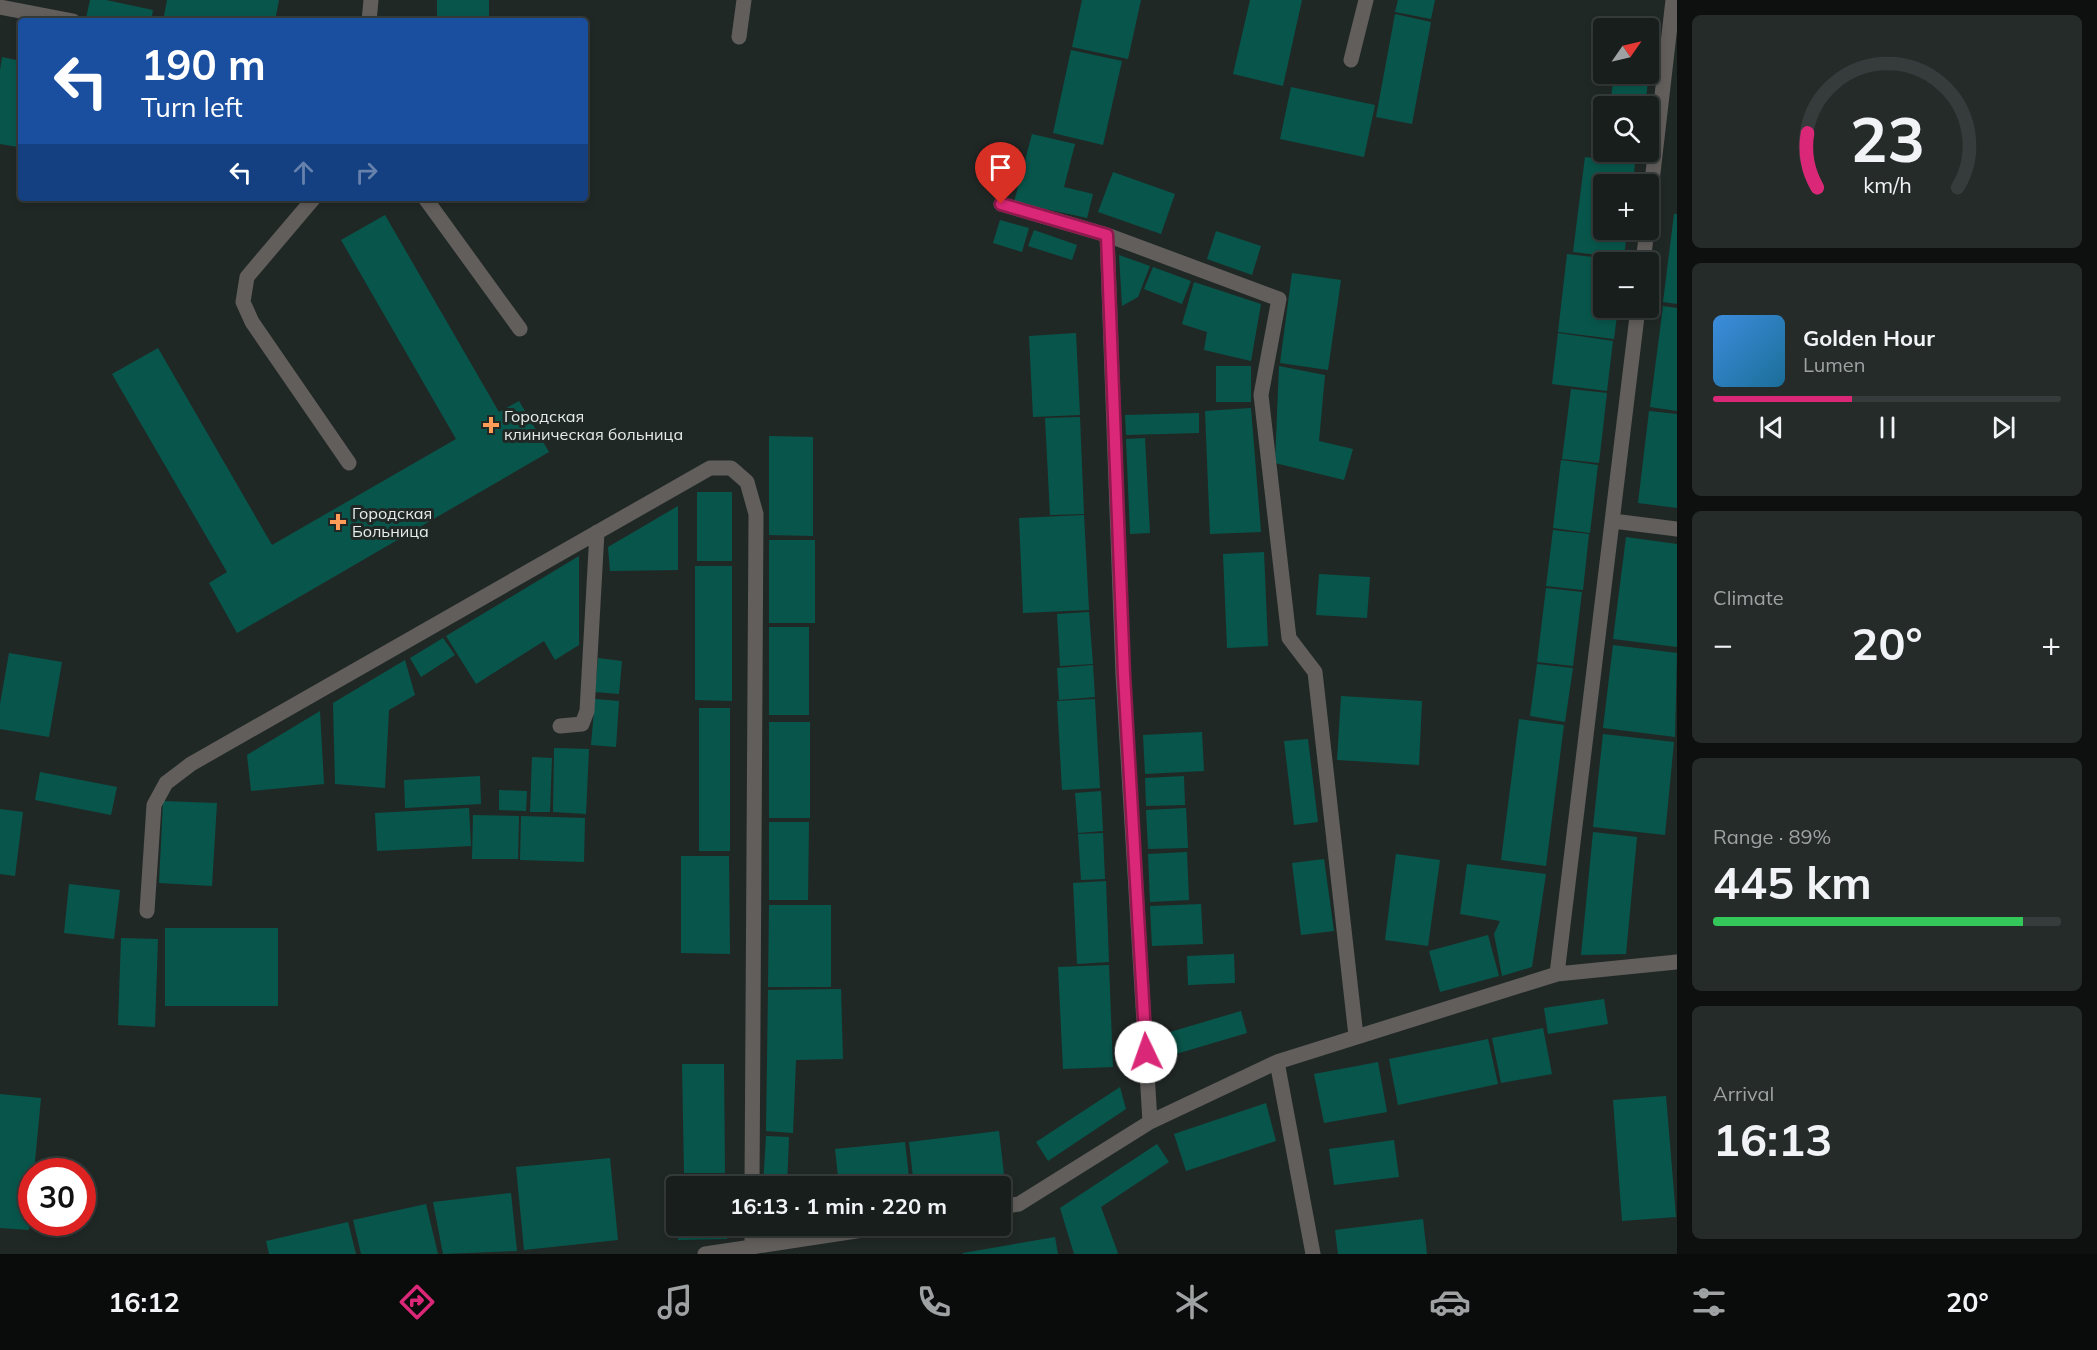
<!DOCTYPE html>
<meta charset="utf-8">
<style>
body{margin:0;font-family:Mulish,sans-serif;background:#252b29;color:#f1f3f6;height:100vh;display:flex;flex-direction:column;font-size:22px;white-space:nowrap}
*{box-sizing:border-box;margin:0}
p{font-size:20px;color:#9fa2a3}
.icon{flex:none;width:33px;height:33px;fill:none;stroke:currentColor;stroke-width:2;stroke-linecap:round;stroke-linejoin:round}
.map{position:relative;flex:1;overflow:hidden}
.sheet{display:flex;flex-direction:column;gap:15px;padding:15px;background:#0d100f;width:420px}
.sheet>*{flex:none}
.hud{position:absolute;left:18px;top:18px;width:570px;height:183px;border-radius:6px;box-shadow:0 3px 9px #0003,0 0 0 2px #363c3b;background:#1a4fa0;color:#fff;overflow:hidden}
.needle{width:39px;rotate:56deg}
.controls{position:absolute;left:1593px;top:18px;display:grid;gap:12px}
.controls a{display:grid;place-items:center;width:66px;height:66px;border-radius:6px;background:#181e1c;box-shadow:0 3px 9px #0003,0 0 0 2px #363c3b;font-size:30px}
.speed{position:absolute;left:18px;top:1158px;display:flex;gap:12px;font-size:30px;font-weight:700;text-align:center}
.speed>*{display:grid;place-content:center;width:78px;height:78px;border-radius:50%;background:#181e1c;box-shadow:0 3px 9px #0003,0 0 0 2px #363c3b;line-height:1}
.speed .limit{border:9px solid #d22;background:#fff;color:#111}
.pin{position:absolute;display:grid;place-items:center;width:51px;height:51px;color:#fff;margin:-62px -26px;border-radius:50% 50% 50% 0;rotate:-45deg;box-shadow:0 0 6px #0007}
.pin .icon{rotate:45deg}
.me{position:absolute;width:66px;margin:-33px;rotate:357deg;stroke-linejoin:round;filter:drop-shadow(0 0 4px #0008)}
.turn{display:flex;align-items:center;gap:21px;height:126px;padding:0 24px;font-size:27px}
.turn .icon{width:78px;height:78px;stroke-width:2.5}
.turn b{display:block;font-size:42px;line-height:51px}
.lanes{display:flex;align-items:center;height:57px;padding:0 24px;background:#0003;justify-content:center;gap:30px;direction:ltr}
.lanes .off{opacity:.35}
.big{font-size:45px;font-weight:700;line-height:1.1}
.sheet .widget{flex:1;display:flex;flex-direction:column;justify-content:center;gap:9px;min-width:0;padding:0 21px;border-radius:9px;background:#252b29}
.sheet .dial{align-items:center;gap:0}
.dial svg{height:156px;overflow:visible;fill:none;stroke:#363c3b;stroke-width:7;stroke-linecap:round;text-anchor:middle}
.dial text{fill:#f1f3f6;stroke:none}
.song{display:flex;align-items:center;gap:18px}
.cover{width:72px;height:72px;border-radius:9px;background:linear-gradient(135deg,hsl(210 70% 55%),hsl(200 70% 35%))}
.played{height:6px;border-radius:3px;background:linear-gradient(90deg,#db2777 40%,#363c3b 40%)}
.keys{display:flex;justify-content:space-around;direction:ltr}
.heat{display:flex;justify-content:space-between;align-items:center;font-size:33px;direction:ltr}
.charge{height:9px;border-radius:4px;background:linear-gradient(90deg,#34c759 89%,#363c3b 0)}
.trip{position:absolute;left:666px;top:1176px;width:345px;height:60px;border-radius:6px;background:#181e1c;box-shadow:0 3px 9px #0003,0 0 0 2px #363c3b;font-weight:700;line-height:60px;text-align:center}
.tabs{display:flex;height:96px;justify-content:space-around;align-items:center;background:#0a0c0b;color:#9fa2a3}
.tabs .icon{width:42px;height:42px}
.tabs .on{color:#db2777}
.tabs b{font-size:27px;color:#f1f3f6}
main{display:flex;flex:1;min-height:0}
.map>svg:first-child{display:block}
.building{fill:#08564b}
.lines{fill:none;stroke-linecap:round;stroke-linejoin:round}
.minor{stroke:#615e5c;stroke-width:15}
.route-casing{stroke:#8e194d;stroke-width:15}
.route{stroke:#db2777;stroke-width:10}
.poi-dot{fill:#fe9c58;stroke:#202826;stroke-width:2}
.labels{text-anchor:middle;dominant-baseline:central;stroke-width:6;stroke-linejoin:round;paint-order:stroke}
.poi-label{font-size:16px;fill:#e8edec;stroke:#202826;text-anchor:start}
</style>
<main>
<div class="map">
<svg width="1677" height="1254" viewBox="0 0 1677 1254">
<rect width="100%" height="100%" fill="#202826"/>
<path class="building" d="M90,0H106L153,10L151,21H100L86,18Z
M167,0H279L275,21H163Z
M437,0H489V21H437Z
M1082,0H1141L1128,59L1072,47Z
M1250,0H1302L1283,86L1233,74Z
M1398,0H1435L1431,19L1395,12Z
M1395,14L1431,22L1412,124L1376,117Z
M1071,50L1122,61L1103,145L1053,133Z
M2,57L21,61V132L18,147L0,144V70Z
M1614,74H1649L1645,106H1610Z
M1291,87L1375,105L1364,157L1280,139Z
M1032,134L1075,144L1064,187L1093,194L1087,218L1014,202Z
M1585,157L1635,163L1633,184H1604V230H1627L1624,258L1573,252Z
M1113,172L1175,194L1161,234L1098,212Z
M1674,214H1677V304L1663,302Z
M385,215L499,412L519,401L549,452L237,633L209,583L227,572L112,374L158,348L272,545L456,439L341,240Z
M1000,220L1029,228L1022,252L993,243Z
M1034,230L1077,245L1072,260L1028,246Z
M1216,231L1261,246L1252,275L1207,259Z
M1567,254L1627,261L1604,262V308H1618L1614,339L1558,332Z
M1119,255L1150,266L1138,297L1122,306Z
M1153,267L1191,281L1182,304L1144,289Z
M1292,273L1341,280L1328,370L1280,363Z
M1194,282L1261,304L1251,361L1204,350L1207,332L1182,324Z
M1663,306L1677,308V411L1650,407Z
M1076,333L1080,415L1033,417L1029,336Z
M1558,333L1613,341L1607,391L1552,384Z
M1216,366H1251V402H1216Z
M1279,366L1325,375L1319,441L1353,449L1344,480L1275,463Z
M1571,389L1607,393L1599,463L1562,459Z
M1251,408L1261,532L1210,534L1205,411Z
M1649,411L1677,414V508L1638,503Z
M1199,413V433L1126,435L1125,415Z
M1080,417L1084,514L1050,515L1045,418Z
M769,436L813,437V536L769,535Z
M1145,438L1150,533L1130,534L1126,439Z
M1561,460L1598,465L1590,533L1553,528Z
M697,492H732V561H697Z
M678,506V570L610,571L608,547Z
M1084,515L1089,610L1023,613L1019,518Z
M1553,530L1589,534L1583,590L1546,586Z
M1626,537L1677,544V647L1613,639Z
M769,540H815V623H769Z
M1264,552L1268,646L1227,648L1223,554Z
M579,556V645L555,660L544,641L476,684L446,636Z
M695,566H732V701L695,700Z
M1319,574L1370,577L1367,618L1316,615Z
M1546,588L1582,592L1573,666L1537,662Z
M1089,612L1093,664L1060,666L1057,614Z
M769,627H809V715H769Z
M443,638L455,655L421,677L410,658Z
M1613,645L1677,653L1675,737L1603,728Z
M9,653L62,662L49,737L0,729V704Z
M598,658L622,661L619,694L595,692Z
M405,660L415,695L389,710L385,788L335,784L333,703Z
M1537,664L1573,668L1565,722L1530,716Z
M1093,665L1095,697L1059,700L1057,668Z
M1341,696L1422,701L1419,765L1337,760Z
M595,699L619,701L616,747L591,745Z
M1095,699L1100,788L1062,790L1057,701Z
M699,708H730V851H699Z
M320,711L324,784L251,791L247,755Z
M1519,719L1564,725L1546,866L1501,860Z
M769,722H810V818H769Z
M1202,732L1204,771L1145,774L1143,735Z
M1603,734L1674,742L1665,835L1593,827Z
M1308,739L1318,822L1294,825L1284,741Z
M554,748L589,749L586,814L553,812Z
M532,757L552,758L550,812H530Z
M40,772L117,787L111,815L35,800Z
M480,776L481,804L405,808L404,780Z
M1184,776L1185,805L1146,806L1145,778Z
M499,790L527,791L526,811L499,810Z
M1101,791L1103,831L1078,833L1075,793Z
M163,801L217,803L212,886L159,883Z
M469,808L471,846L377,851L375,813Z
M1186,808L1188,848L1148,849L1146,810Z
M0,809L23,812L15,876L0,874Z
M473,815L519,816L518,859H472Z
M521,816L585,818L584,862L520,860Z
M769,822H809L808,900H769Z
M1593,832L1637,837L1626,954L1581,955Z
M1103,833L1105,879L1081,880L1078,834Z
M1187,852L1189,900L1150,902L1148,854Z
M1396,854L1440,860L1428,946L1385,940Z
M681,856H729L730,954L681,953Z
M1324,859L1334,931L1301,935L1292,863Z
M1467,864L1546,874L1532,967L1502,976L1494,934L1500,921L1460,914Z
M1106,881L1109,962L1077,964L1073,883Z
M69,884L120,890L114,939L64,933Z
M1201,904L1203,944L1152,946L1150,906Z
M769,905H831V987H768Z
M165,928H278V1006H165Z
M1488,935L1499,976L1440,992L1429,951Z
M121,938L158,939L155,1027L118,1025Z
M1234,954L1235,983L1188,985L1187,956Z
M1109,965L1113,1067L1063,1069L1058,967Z
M841,989L843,1059L796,1060L793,1133L766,1131L768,990Z
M1604,999L1608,1024L1548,1034L1544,1008Z
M1241,1011L1247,1033L1176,1054L1170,1032Z
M1543,1028L1552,1074L1501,1083L1492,1038Z
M1488,1039L1498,1084L1398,1105L1389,1059Z
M1378,1062L1387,1112L1324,1123L1314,1074Z
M682,1064H724L725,1173H684Z
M1120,1087L1126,1109L1048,1161L1036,1142Z
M0,1094L41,1098L34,1172H32L29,1230L0,1228Z
M1666,1096L1676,1217L1622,1221L1613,1100Z
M1266,1103L1276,1141L1186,1171L1174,1134Z
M999,1131L1005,1183L977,1186H914L909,1142Z
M766,1136L789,1137L787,1186H763Z
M1394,1140L1399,1177L1334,1185L1329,1149Z
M905,1142L910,1186H839L835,1149Z
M1157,1144L1169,1162L1101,1207L1118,1253L1117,1254H1074L1060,1208Z
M610,1158L618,1240L524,1250L516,1167Z
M724,1177L725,1186H676V1178Z
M511,1193L517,1251L443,1254L433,1202Z
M426,1204L438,1254H361L353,1220Z
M1423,1219L1427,1254H1338L1335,1230Z
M348,1222L356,1254H269L266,1241Z
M678,1226H726L727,1239L678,1240Z
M1055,1237L1058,1254H963V1253Z"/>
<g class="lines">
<path class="minor" d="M0,7L73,21
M369,21L371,0
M739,37L744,0
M1351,60L1366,0
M314,198L247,277L243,302L252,322L349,463
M425,198L520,329
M1001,204L1107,235L1279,299L1261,395L1289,638L1315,672L1356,1036
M1648,216L1673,0
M1107,235L1123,675L1150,1122
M1643,262L1647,230
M1613,521L1677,529
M560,726L582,724L587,711L597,532
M147,911L154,805L166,783L191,764L710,468H731L747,482L756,514L752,1186
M1557,974L1638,308
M1277,1062L1313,1254
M1000,1207L1019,1204L1150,1122L1277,1062L1557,974L1677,962
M752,1248V1226
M705,1254L889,1226"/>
</g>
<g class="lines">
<defs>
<path id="route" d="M1001,204L1107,235L1124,675L1146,1052"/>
</defs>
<use href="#route" class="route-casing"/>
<use href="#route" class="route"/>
</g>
<g class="poi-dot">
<path d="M488 416h6v6h6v6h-6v6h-6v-6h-6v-6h6z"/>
<path d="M335 513h6v6h6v6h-6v6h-6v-6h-6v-6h6z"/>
</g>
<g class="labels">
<g class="poi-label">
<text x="504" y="416">Городская<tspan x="504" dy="18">клиническая больница</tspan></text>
<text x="352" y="513">Городская<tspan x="352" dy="18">Больница</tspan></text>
</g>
</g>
</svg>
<div class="controls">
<a><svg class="needle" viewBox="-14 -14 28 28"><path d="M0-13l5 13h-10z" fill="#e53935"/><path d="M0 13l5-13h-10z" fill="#9fa2a3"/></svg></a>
<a><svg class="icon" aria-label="search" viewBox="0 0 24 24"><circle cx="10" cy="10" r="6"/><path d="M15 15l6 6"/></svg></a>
<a>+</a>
<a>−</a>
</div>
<div class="speed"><div class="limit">30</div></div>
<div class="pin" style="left:1001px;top:204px;background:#d93025"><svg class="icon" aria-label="arrive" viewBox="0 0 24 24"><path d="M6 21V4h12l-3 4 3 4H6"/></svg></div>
<svg class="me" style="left:1146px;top:1052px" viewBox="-20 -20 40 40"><circle r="19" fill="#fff"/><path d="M0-13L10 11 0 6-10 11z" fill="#db2777"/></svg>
<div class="trip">16:13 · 1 min · 220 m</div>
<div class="hud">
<div class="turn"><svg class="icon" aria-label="left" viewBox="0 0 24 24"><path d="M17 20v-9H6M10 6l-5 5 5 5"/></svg><div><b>190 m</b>Turn left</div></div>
<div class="lanes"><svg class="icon" aria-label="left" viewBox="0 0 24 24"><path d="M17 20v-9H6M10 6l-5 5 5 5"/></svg><svg class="icon off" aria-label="ahead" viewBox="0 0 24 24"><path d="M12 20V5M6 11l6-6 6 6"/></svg><svg class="icon off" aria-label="right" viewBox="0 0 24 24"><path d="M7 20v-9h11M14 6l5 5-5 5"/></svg></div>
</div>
</div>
<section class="sheet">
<div class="widget dial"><svg viewBox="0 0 100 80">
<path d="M14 69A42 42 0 1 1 86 69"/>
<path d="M14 69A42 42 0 0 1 9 41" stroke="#db2777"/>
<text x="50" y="56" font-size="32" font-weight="700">23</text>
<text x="50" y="72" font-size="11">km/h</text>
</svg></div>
<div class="widget">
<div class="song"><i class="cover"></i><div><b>Golden Hour</b><p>Lumen</p></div></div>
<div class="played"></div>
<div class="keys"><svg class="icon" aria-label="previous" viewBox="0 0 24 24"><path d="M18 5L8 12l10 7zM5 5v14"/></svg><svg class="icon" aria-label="pause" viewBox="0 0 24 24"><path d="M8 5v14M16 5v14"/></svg><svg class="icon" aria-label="next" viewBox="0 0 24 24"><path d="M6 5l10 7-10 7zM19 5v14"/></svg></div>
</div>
<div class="widget"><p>Climate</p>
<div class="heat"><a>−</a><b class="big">20°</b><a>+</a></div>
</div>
<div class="widget"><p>Range · 89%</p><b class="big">445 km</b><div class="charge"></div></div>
<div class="widget"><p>Arrival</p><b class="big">16:13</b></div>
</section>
</main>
<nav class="tabs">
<b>16:12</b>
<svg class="icon on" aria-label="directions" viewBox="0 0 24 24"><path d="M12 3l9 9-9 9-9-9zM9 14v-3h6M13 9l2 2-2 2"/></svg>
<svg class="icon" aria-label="music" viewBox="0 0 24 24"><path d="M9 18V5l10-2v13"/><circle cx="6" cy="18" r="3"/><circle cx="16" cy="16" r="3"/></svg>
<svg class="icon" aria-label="phone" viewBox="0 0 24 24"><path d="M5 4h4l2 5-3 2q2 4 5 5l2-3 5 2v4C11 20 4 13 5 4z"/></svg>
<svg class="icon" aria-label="climate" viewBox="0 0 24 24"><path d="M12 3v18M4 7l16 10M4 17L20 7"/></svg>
<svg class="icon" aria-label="car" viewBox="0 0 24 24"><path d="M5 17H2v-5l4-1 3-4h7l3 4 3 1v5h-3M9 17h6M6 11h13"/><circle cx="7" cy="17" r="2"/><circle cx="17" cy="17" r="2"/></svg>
<svg class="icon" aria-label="filters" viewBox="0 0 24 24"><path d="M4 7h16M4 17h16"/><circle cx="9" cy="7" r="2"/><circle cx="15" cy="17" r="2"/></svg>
<b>20°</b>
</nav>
